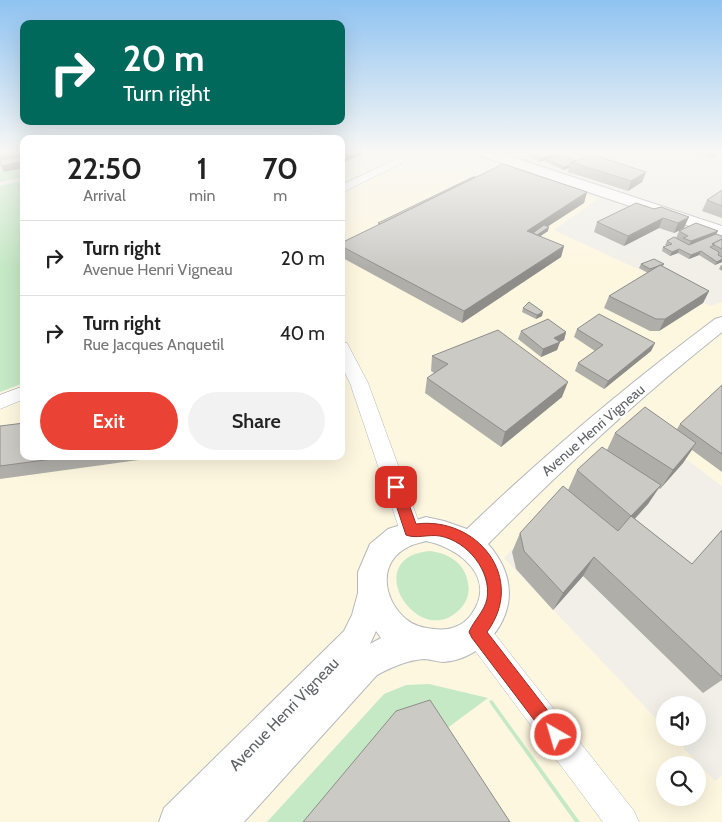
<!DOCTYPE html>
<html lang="en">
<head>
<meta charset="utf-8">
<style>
	:root { --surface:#fff; --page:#f2f2f2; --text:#222; --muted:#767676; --line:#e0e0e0; --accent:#ea4335 }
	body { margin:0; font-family:Cabin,sans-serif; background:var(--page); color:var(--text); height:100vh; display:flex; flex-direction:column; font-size:19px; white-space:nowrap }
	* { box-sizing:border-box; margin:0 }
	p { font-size:16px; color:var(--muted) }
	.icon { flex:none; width:28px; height:28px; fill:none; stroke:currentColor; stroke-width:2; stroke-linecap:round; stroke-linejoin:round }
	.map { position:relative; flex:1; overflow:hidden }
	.panel { position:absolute; left:20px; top:135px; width:325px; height:325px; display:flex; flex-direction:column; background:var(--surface); border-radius:10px; box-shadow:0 5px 20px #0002 }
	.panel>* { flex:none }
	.hud { position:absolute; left:20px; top:20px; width:325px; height:105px; border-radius:10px; box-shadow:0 5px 20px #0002; background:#00695c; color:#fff; overflow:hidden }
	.fabs { position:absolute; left:656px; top:696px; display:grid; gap:10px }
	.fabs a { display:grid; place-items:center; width:50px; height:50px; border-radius:50%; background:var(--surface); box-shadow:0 5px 20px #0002; font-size:25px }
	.pin { position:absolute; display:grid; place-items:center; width:42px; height:42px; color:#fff; margin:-21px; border-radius:10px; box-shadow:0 2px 8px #0006 }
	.me { position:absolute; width:55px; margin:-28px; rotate:322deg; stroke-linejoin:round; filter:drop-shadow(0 0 4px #0008) }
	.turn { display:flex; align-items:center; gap:18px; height:105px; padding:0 20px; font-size:22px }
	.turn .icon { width:65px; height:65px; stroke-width:2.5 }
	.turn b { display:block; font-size:35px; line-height:42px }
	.eta { display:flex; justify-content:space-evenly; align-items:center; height:85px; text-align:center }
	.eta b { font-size:30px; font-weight:600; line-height:35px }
	.action { display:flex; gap:10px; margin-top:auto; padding:10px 20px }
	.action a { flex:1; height:58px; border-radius:30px; background:var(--accent); color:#fff; font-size:20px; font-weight:600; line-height:58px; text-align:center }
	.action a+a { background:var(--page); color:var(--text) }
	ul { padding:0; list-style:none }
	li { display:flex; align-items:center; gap:15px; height:75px; padding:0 20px; border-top:1px solid var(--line) }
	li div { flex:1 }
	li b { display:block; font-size:19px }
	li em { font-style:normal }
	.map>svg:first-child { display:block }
	.commercial { fill:#fef7e0; fill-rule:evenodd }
	.green { fill:#c5e8c5 }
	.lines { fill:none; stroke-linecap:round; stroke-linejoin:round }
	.minor-casing { stroke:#b5b8bc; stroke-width:1 }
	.tertiary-casing { stroke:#b5b8bc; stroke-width:2 }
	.secondary-casing { stroke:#b6babf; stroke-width:2 }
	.minor { fill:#fff; fill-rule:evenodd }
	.tertiary { fill:#fff; fill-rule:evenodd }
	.secondary { fill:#fff; fill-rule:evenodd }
	.wall { fill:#afaea9 }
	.shaded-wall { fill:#8f8d8a }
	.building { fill:#cccac5; stroke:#8f8d8a }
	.route { fill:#ea4335; stroke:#982c22 }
	.labels { text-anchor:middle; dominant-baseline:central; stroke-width:5; stroke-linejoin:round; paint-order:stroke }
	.street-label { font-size:14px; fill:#5f6368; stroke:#fff }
	.near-street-label { font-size:16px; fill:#5f6368; stroke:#fff }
</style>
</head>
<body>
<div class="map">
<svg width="722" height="822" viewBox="0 0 722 822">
	<rect width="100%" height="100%" fill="#f1efe8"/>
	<path class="commercial" d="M341,153H469L599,198L554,230L655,277L710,306L722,302V486L634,420L504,558L665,728V738H674L715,781L722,776V822H0V186L24,181V456H341ZM665,765H698V798H665Z"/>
	<path class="green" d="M0,162L4,172L24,168V177L0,182Z
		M24,180V383L0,392V186Z
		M430,551C448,553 465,563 468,583C470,593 467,602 459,610C418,651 358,557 430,551Z
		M429,684L488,698L446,729L304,822H267L384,694L406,685Z
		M492,700L580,822H575L492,706L489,701Z"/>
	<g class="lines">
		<g class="minor-casing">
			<path id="minor" d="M410,153H423L341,193V185Z
				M341,342L347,343L349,347L368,383L422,531L419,538L411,541L403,538L400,531L350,383L341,365Z
				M24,386V399L0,409V395Z
				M477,619L486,623L634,811L639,822H603L468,641L464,632L468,623Z"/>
		</g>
		<g class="tertiary-casing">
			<path id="tertiary" d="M722,317V332C639,398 562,469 488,544C503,561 512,581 508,604C502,634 475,660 443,662C437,662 431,659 424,659C407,660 392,667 377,675L244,822H159L164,808L344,631L352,615L358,593V572L370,544L388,529L426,517L444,521L467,529C545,454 628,384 715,319ZM426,541C460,548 498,578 471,615C462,627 448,631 434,629C424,628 414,626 406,619C383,600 377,562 408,547C413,544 420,543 426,541ZM376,631L381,638L370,644Z"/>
		</g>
		<g class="secondary-casing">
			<path id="secondary" d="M479,153H500L722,226V237L481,156Z"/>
		</g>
		<use href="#minor" class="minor"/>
		<use href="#tertiary" class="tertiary"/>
		<use href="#secondary" class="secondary"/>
	</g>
	<path class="wall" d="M529,153L560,155L576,161L646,172L642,182L628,191L568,172L569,168L563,170L546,162V160L540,162L528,156Z
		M697,153H720L719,155L711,158Z
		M722,190V218L702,211L707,200Z
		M587,192L584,203L547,227L548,231L540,236L564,246L561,257L462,323L341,257V243L378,225V223Z
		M661,207L684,228L674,233L659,228L624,246L594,232L597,222Z
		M679,231H718L716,234L722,236V262L715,265L699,255L689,259L678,253L670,256L662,251L663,247L667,246L665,245L667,241L676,238Z
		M641,264H664L662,267L709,291L703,303L659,331H650L604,308L609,296L648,273L639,268Z
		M721,265H722V271L719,269Z
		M523,308L542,316L536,319L522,312Z
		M577,329L655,343L651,351L604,389L575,371L578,363L595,351L574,337Z
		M521,331L566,332L564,340L560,342L557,350L541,357L518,339Z
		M432,356L562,397L501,447L425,393L427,378L434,373L431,371Z
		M722,385V472L692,450L683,463L660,489L658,488L648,504L635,519L692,564L722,530V680L703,693L583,576L553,610L516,569L512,552L520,533L568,490L577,470L607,450L615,433L677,429L680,424Z
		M0,426L24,456H168L0,479Z"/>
	<path class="shaded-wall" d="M0,153H24V168L4,172L0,163Z
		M341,153H367L341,163Z
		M558,153H560L559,156L546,159V160L540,162L541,158Z
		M717,153H720L719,155L711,158L712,155Z
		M570,165L569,168L563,170L564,167Z
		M646,172L642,182L628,191L631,181Z
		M587,192L584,203L528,239L527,231Z
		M689,217L684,228L674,233L678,223Z
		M663,218L659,228L624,246L628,236Z
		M549,227L548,231L529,244L530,240Z
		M718,231L714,238L688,249L691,241Z
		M564,246L561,257L462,323L464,311Z
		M679,249L678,253L670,256L672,252Z
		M701,251L699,255L689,259L691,255Z
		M722,259V262L715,265L717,262Z
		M709,291L703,303L659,331L665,319Z
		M543,312L542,316L536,319L537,315Z
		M566,332L564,340L560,342L557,350L541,357L543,349L554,338Z
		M655,343L651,351L604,389L608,381Z
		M568,382L562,397L501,447L505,432Z
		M696,443L683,463L660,489L673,470Z
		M661,485L648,504L619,535L631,516Z
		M594,557L583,576L553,610L563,593Z"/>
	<path class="building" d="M530,153H558L541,158Z
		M707,153H717L712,155Z
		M562,154L576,161L571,162L570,165L564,167L546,159Z
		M594,155L646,172L631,181L571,162Z
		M24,156V161L1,166L0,164V160Z
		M503,164L587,192L527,231L564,246L464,311L341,246V243Z
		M473,177H475L380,224L378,223Z
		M722,190V206L707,200Z
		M636,203L654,209L661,207L689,217L678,223L663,218L628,236L597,222Z
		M696,223L718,231L691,241L683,238L688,236L679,231Z
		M544,225L549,227L537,235L533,233Z
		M716,234L722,236V239L712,244L715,245L710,247L719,252L718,255L722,257V259L717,262L701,251L691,255L679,249L672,252L663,247L672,244L667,241L674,237L689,245Z
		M722,239V249L712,244Z
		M654,259L664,264L650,269L641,264Z
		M660,265L709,291L665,319H656L609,296Z
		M529,302L543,312L537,315L523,308Z
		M599,314L655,343L608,381L578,363L603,345L577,329Z
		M548,319L566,332L554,338L560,342L543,349L521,331Z
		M498,330L568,382L505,432L427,378L448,364L432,356Z
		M722,385V454L680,424Z
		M645,407L696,443L673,470L615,433Z
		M24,423V456H75L0,466V426Z
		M602,447L661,485L631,516L692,564L722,530V677L594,557L563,593L524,551L520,533L563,486L618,531L631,516L577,470Z
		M430,700L510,822H303L396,711Z"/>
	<linearGradient id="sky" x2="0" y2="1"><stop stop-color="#8fc3f1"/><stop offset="0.57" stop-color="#f9f8f5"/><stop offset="1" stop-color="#f9f8f5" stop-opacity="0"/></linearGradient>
	<rect width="722" height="268" fill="url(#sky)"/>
	<path class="route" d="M396,482L401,483L403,487L416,524C477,516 527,578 487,632L562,729L565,735L562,741L556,744L550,741L472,638L469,632C474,620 484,612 487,599C492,571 467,541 440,536C429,534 416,539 406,535L390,487L392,483Z"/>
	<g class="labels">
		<g class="street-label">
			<text transform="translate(593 430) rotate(-41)">Avenue Henri Vigneau</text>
		</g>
		<g class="near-street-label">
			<text transform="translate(284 714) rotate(-46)">Avenue Henri Vigneau</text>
		</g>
	</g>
</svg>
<div class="fabs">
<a><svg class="icon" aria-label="sound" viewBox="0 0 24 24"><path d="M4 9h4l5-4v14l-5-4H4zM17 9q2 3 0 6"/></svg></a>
<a><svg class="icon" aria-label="search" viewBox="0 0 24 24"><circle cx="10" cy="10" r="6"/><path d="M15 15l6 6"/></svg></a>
</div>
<div class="pin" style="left:396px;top:487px;background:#d93025"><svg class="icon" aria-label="arrive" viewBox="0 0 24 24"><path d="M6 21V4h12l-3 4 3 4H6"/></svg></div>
<svg class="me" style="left:556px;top:735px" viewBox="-20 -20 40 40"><circle r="17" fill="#ea4335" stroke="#fff" stroke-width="3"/><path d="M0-11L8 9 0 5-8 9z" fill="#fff"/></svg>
<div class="hud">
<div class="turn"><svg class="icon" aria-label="right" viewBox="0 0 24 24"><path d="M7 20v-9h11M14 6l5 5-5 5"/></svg><div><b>20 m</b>Turn right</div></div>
</div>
<section class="panel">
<div class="eta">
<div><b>22:50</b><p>Arrival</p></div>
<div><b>1</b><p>min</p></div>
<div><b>70</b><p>m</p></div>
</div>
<ul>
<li><svg class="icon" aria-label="right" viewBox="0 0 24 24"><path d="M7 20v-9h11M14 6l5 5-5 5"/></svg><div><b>Turn right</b><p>Avenue Henri Vigneau</p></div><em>20 m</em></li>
<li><svg class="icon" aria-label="right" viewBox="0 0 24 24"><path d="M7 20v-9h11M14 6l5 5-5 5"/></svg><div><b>Turn right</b><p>Rue Jacques Anquetil</p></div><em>40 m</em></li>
</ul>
<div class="action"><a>Exit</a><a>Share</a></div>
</section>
</div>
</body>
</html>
